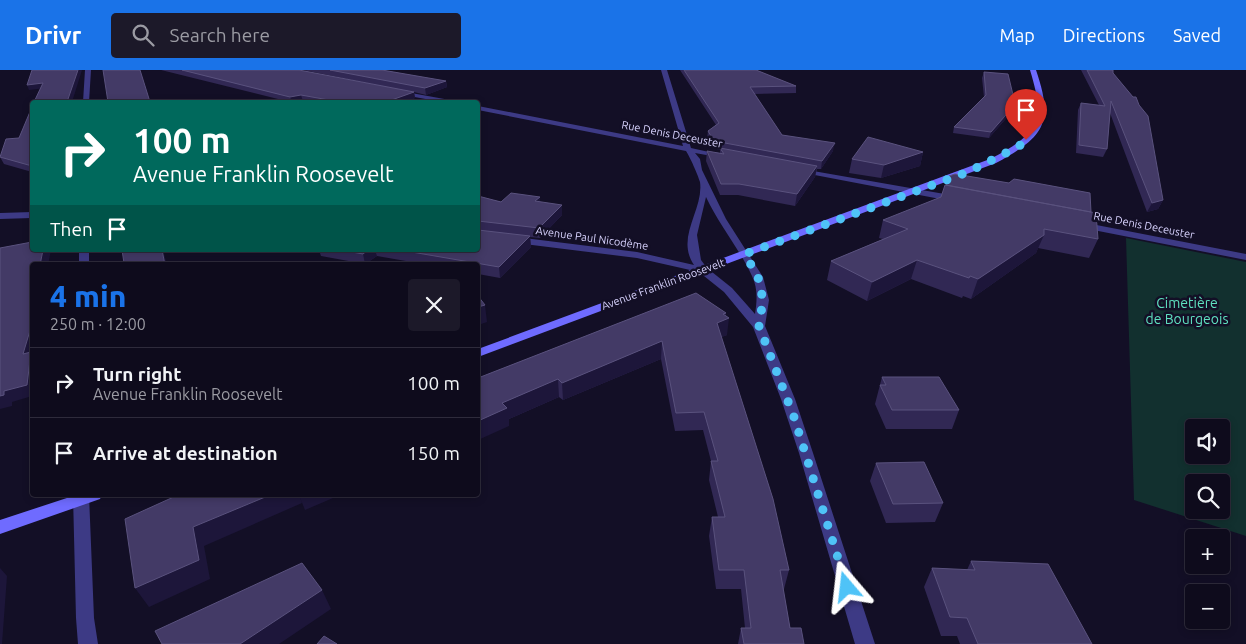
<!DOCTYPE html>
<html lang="en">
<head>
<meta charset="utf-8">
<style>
	:root { --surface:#0e0b1c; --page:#1c1929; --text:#f1f3f6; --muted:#9b9ba3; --line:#2e2b3b; --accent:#1a73e8 }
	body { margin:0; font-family:Ubuntu,sans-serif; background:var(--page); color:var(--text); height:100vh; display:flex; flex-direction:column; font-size:19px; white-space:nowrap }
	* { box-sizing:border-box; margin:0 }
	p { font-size:16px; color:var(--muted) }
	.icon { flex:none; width:28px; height:28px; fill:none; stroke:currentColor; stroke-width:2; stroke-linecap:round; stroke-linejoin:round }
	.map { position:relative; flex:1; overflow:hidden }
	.details { position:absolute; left:30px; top:192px; width:450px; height:235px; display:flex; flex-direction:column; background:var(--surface); border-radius:5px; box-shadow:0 2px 8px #0003,0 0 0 1px var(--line) }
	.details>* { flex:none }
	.top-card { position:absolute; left:30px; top:30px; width:450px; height:152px; border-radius:5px; box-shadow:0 2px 8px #0003,0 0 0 1px var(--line); background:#00695c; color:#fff; overflow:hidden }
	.fabs { position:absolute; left:1185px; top:349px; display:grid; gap:10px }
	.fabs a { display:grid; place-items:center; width:45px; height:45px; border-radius:5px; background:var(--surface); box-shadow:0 2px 8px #0003,0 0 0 1px var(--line); font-size:25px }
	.pin { position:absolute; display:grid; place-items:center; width:42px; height:42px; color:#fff; margin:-51px -21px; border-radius:50% 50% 50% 0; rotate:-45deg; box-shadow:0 0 5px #0007 }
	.pin .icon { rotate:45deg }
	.me { position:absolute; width:55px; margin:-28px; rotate:343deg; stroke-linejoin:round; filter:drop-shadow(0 0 4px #0008) }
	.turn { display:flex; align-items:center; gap:18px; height:105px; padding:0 20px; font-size:22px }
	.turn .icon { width:65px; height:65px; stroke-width:2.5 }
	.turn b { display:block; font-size:35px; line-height:42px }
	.then { display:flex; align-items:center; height:48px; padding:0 20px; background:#0003; gap:10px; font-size:19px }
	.round { display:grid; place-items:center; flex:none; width:52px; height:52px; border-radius:5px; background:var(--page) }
	.overview { display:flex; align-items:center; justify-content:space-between; height:85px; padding:0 20px }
	h1 { font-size:30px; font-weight:800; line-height:38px; color:var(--accent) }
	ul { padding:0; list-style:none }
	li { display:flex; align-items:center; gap:15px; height:70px; padding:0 20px; border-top:1px solid var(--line) }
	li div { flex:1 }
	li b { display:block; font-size:19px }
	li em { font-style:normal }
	header { display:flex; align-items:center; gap:30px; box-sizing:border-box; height:70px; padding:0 25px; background:var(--accent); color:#fff }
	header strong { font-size:24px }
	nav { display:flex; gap:28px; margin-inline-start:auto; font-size:18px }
	.search { width:350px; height:45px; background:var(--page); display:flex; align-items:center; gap:12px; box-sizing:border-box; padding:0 18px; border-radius:5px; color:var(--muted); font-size:19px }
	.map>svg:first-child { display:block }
	.green { fill:#12302f; fill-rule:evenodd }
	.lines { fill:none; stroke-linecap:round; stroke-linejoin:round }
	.street { fill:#3d3a85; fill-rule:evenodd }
	.secondary { fill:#6f6bff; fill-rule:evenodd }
	.wall { fill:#312854 }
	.shaded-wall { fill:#1d163a }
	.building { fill:#433a66; stroke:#5a527e }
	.route { stroke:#4fc3f7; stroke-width:9; stroke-dasharray:0 16.2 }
	.labels { text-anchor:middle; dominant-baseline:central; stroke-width:5; stroke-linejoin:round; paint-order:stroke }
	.far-street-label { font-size:11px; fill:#d9d4ff; stroke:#130f26 }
	.park-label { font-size:14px; fill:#5fe0c0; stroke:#130f26 }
</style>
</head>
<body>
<header>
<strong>Drivr</strong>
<div class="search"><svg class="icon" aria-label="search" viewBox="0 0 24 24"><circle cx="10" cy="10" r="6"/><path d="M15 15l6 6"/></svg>Search here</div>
<nav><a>Map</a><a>Directions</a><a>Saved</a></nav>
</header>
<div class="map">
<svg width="1246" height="574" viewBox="0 0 1246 574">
	<rect width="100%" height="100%" fill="#130f26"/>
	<path class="green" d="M1126,168L1246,192V466L1134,430ZM1194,358H1221V385H1194ZM1194,412H1221V440H1194Z"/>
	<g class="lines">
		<path class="street" d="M85,0H91L89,32H83Z
			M661,0H667L691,78L727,86L723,88L695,83L700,89L702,100L726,149L763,207L769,230L765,256L795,329L813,383L875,574H855L799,383L781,329L753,257L724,222L699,202L637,188L516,173L511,170L516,167L637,182L694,195C675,167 704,140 700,112C698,105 690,87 686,81L478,40V36L683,76ZM706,127C719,155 739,178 752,206C758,218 757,232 755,244L732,218L707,198L701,190L697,165Z
			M400,21L450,30L453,32H442L398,24Z
			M796,98L956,126L960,129L956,132L799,102L795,100Z
			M32,142V148L0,149V143Z
			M1081,152L1246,184V190L1078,157V153Z
			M79,180H89V195H79Z
			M73,425H89L94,548L98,574H78L76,548Z"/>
		<path class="secondary" d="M1030,0H1036C1054,53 1045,66 996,93L478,287V279L990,89C1038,64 1046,52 1030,0Z
			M76,425H102L100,429L0,464V450Z"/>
	</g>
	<path class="wall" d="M161,0H299L392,18L303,0H382L446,11L447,17L426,25L414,22L415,28L405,32H309L303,31L290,32Z
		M680,0H756L796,16V23L754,24L782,65L833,81L821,99H817L815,107L795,136L738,125H720L706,91L707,81L720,83V80L713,78L707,69L708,61L716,55Z
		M1081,0H1113V3L1163,130L1158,139L1147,142L1110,43L1107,79L1103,87L1076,83L1078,40L1081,33L1099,35Z
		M984,2L1012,35L1010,38V44L989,68L953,63L954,57L984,27L982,8Z
		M32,37V102L4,94L0,87L19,68Z
		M923,82L920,96L881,108L849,103L852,89Z
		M478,126L501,132L540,127V132L562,145L540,168L530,167L531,177L500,208L478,204V195H429L377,186L365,194L321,186L320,183L300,180H478Z
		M1091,142L1098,169L1089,188L1038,178L1036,183L971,229L963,226L962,228L911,209L867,231L827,210L831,191L883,169L879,168L883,150Z
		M726,243L727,265L721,267L789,500L784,519H783L790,558L804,574H738L741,558H745L741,519H716L709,466L712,447H718L709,410L711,391L703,360L675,361L661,289L563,330L559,327L509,349V356L478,308Z
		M882,307L959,340L952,359H886L875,334Z
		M876,393L943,433L935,452L886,453L870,411Z
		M971,491L1092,574H960L957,566H941L924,517L932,498L967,500Z"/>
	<path class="shaded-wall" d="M78,0H82L72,32H67Z
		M446,11L447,17L426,25L425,18Z
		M43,13L46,18L29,20L27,15Z
		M414,22L415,28L405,32H386Z
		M301,25L303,31L292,32L290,27Z
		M1014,29L1012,35L1006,44L1008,37Z
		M1012,38L1010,44L989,68L991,62Z
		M835,73L833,81L821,99L822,91Z
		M923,82L920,96L881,108L884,95Z
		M817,96L815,107L795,136L797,124Z
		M540,127V136L535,131Z
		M1163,130L1158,139L1147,142L1152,133Z
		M562,135V145L540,168L539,158Z
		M1044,165L1036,183L971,229L978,209Z
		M530,166L531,177L500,208L499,197Z
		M43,180H51L48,195H40Z
		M162,180H163L167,195H165Z
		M368,180H375L377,186L365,194L363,184Z
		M917,190L911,209L867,231L872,212Z
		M485,235L487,252L478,255V237Z
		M726,243L725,249L729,248L727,265L715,270L717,253L723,244Z
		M32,254V326L12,332V336L0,339V326L4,321L23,284Z
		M662,271L661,289L563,330L562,313Z
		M558,309L559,327L509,349V356L478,370V351L502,333Z
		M270,425H299L302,433L204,476L210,509L149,537L135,518L193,457Z
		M299,425H340L305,440Z
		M0,498L7,506L2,574H0Z
		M322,520L331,539L279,574H240Z"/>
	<path class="building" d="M32,0H78L67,32H34L43,13L27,15Z
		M103,0H140L150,32H108Z
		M182,0H299L414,22L386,32H340L301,25L290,27Z
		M330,0H382L446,11L425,18Z
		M684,0H756L796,16L750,17L782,65L835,73L822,91L714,71L708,61L719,53Z
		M1087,0H1113V3L1133,27H1136L1139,35L1148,46L1163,130L1152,133L1111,31L1107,79L1079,75L1081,33L1105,36Z
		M984,2L1008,4L1014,29L1008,37L1012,38L991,62L954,57L986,25Z
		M32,37V96L0,87L6,69L19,68Z
		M868,67L923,82L884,95L852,89Z
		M720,78L817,96L797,124L739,114H721L707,81L724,84Z
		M955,104L1009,113L1014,109L1090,123L1091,142L946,115L949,106Z
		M945,115L1096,143L1098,169L1044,159V165L978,209L970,206L969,208L917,190L872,212L831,191L908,159L883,150L941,127Z
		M511,123L540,127L535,131L562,135L539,158L478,151V126L501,132Z
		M478,160L530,166L499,197L400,180H478Z
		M32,172V180H43L40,195H32V232L31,240H32V254L23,284L31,282L27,315L4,321V325L0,326V178Z
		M122,180H162L165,195H122V193H124Z
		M341,180H368L363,184Z
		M696,223L726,243L723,244L729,248L717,253L773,429L789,500H780L790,558H801L804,574H744L741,558H751L744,500H719L712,447H725L711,391H718L704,342L676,343L662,271L562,313L558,309L502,333L507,338L478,351V308Z
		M478,226L485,235L478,237Z
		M882,307H939L959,340H892L880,315H886Z
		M924,392L943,433L893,434L876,393Z
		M178,425H270L193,457L199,490L135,518L125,449Z
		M971,491L1048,494L1092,574H978L967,548L950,547L932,498L975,500Z
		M302,493L322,520L240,574H162L155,561Z
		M324,566L337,574H317Z"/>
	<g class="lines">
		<path class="route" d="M847,517L794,347L759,256L763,230L758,207L745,184L968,102L1018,77L1026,70"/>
	</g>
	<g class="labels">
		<g class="far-street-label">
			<text transform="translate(672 64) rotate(11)">Rue Denis Deceuster</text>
			<text transform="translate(1144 155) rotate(11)">Rue Denis Deceuster</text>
			<text transform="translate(592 168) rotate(8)">Avenue Paul Nicodème</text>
			<text transform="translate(663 214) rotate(-20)">Avenue Franklin Roosevelt</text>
		</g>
		<g class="park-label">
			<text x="1187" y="233">Cimetière<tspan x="1187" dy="16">de Bourgeois</tspan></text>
		</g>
	</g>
</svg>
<div class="fabs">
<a><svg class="icon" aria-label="sound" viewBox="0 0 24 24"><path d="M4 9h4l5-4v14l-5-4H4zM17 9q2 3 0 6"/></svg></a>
<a><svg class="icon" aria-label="search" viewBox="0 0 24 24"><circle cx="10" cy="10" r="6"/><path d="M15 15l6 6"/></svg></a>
<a>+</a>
<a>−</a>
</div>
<div class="pin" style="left:1026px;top:70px;background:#d93025"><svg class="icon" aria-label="arrive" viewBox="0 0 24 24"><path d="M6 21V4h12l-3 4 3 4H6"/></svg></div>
<svg class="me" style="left:847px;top:517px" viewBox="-20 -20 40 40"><path d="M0-17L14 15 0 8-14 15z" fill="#4fc3f7" stroke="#fff" stroke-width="4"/></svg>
<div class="top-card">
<div class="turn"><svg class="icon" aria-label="right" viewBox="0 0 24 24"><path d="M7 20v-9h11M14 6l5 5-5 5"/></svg><div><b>100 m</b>Avenue Franklin Roosevelt</div></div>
<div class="then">Then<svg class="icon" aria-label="arrive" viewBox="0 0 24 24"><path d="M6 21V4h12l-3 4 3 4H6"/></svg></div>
</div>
<section class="details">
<div class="overview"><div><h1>4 min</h1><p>250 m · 12:00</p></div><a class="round"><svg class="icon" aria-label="close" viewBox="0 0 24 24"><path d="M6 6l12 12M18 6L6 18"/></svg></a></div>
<ul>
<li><svg class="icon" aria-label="right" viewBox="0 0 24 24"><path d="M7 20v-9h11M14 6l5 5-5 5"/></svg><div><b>Turn right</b><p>Avenue Franklin Roosevelt</p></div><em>100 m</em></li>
<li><svg class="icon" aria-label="arrive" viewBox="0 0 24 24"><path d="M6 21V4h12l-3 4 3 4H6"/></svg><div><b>Arrive at destination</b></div><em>150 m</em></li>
</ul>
</section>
</div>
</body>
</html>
